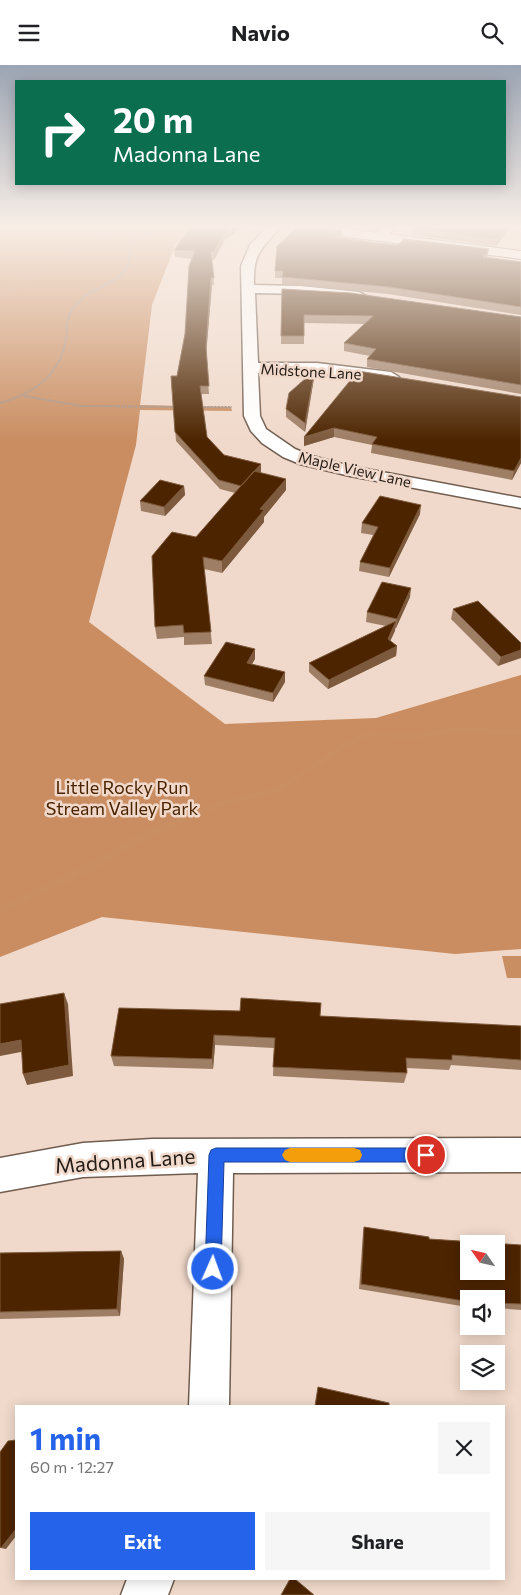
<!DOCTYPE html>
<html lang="en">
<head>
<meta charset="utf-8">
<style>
	:root { --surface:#fff; --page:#f6f6f6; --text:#202124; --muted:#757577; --accent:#2563eb }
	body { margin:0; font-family:Commissioner,sans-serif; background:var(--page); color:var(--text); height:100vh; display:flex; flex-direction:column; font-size:19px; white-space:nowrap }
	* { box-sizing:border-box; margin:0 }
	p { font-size:16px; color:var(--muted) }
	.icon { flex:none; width:28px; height:28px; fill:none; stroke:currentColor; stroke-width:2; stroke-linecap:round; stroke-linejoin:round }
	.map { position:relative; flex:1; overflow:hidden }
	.panel { position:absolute; left:15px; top:1340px; width:490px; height:175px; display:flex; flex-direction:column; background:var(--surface); border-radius:0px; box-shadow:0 2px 12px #0003 }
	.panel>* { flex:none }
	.guide { position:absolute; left:15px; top:15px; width:491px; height:105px; border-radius:0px; box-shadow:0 2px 12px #0003; background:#0b6e4f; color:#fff; overflow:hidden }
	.needle { width:32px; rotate:304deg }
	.buttons { position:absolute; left:460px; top:1170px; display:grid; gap:10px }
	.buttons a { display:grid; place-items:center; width:45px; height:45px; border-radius:0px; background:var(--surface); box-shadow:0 2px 12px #0003; font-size:25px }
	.pin { position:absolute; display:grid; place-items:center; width:42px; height:42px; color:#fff; margin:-21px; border:2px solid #fff; border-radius:50%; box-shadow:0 1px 5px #0007 }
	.me { position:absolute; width:55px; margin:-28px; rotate:2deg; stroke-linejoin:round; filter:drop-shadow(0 0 4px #0008) }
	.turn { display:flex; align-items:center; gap:18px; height:105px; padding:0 15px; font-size:22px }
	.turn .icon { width:65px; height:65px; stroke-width:2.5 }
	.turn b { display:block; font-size:35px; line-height:42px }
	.round { display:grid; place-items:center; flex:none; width:52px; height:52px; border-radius:0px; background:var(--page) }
	.summary { display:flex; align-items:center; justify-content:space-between; height:85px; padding:0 15px }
	h1 { font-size:30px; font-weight:700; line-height:38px; color:var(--accent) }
	.action { display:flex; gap:10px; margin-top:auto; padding:10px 15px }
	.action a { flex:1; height:58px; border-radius:0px; background:var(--accent); color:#fff; font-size:20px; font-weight:700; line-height:58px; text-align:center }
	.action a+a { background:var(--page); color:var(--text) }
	header { display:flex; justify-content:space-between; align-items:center; height:65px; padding:0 15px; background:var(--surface); font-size:22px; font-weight:700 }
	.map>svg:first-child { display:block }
	.forest { fill:#c98d61 }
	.water { fill:#ca8e63 }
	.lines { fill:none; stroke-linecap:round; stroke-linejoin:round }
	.stream-far1 { stroke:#ca8e63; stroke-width:6 }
	.stream { stroke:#ca8e63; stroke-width:9 }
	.minor-casing { stroke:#705d4f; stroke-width:3 }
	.tertiary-casing { stroke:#705d4f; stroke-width:2 }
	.path { stroke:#a39186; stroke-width:2; stroke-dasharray:2.5 1; stroke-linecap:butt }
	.minor { fill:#fff; fill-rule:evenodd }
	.tertiary { fill:#fff; fill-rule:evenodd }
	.wall { fill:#9e7e65 }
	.shaded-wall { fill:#7d5a3d }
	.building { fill:#4c2400; stroke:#7d5a3d; fill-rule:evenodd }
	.route { fill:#2563eb; stroke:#184099 }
	.slow { fill:#f59e0b }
	.labels { text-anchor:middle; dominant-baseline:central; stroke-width:5; stroke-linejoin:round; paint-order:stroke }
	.far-street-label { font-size:15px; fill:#241c16; stroke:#f0d9ca }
	.park-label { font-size:18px; fill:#4a2300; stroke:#f0d9ca }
	.near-street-label { font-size:21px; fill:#241c16; stroke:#f0d9ca }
</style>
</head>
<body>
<header><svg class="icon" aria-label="menu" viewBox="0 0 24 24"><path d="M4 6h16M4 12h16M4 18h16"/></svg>Navio<svg class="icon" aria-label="search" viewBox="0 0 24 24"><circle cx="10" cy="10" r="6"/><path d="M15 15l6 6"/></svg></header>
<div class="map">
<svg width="521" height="1530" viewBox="0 0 521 1530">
	<rect width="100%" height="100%" fill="#f0d9ca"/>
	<path class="forest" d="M0,162H192L176,178L152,240L140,340L231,342L232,346L140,345L136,380L89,557L225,659L376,653L521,610V884L455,889L102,852L0,892Z"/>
	<path class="water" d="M114,162H124L78,191L46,206L29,219L0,234V226L88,175Z
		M502,891H521V913H507Z"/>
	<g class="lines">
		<path class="stream-far1" d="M170,760L220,739L277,725L344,681L371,669L414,671L455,665L521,667"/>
		<path class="stream" d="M0,845L92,801L148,769L173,759"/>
		<g class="minor-casing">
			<path id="minor" d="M267,162H280C261,186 253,187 254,220L301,221L359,227L366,231L359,235L301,229L255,228L258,298H317L391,307L399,312L391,317L317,308H258L260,351L266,364L295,384L312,391L350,401L521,433V443L350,411L300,399L283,392L262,378L251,366L244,351L241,201L250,180Z
				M382,162H395L384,175H376L374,172Z
				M521,1073V1107L233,1108L229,1341H189L198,1108L83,1112L0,1127V1093L83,1078L152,1074Z
				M127,1514H174L168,1530H121Z"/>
		</g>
		<g class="tertiary-casing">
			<path id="tertiary" d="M296,162H332L521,186V194L302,166Z"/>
		</g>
		<path class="path" d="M24,331L81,341L177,342
			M0,338C33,329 61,310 66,273C67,260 67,248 77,238C90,223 115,220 127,203C130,199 129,193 130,188C131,172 149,166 163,162
			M200,342H232"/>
		<use href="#minor" class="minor"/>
		<use href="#tertiary" class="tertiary"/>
	</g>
	<path class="wall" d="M414,162H511L496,181L412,170Z
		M342,166L341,173L377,178L487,192L521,197V250L388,229L282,219V213H275V206Z
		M224,176L214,195H212L214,220H212L206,289L209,329H201L207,372L224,390L261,408L286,425L264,452V457L222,508L204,504L212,579L184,580V572L157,574L155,562L196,472L235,428L220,424L176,376L171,311H177L185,269L192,194L175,192L174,185Z
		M282,224L521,252V329L367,302V294L370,291L344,286V278L365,259L304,258V279H281Z
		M315,305L314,313L305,367L286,352V344Z
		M358,306L521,398L512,415L371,388L372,380L334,372L304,381Z
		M184,421L185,430L165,451L141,446L140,436Z
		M420,449L389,512L359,506L360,497L373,470L361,468L362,458Z
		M410,532L396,563H395L390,576L397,581L396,591L328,624L309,607V598L386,561L366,557L367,547Z
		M453,544L521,578L498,601L451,554Z
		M255,594L252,599L285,617L273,637L205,620L204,611Z
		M119,943L320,951L521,961V1005L451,1000L449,1005L407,1003V1008L404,1018L273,1011L274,983L215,980L213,1004L114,1001L111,991Z
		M364,1162L429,1174L521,1180V1245L496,1243V1234H469V1241H461L359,1224L363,1168Z
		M121,1186L124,1194L120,1251L0,1254V1188Z"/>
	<path class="shaded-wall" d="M233,162H243L224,176L214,195V187L224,169Z
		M507,162H511L496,181L497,174Z
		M342,166L341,173L335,172Z
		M489,184L487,192L482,199L483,192Z
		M211,213L212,220L206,290V282Z
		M315,305L314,313L305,367V358Z
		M334,363V372L304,381V372Z
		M521,393V398L512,415L514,406Z
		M261,399V408L241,421Z
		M286,414V425L264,452V457L222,508V496L260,444Z
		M184,421L185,430L165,451L164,442Z
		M421,440L420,449L389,512L390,503Z
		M411,523L410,532L396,563L397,554Z
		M396,556L395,566L387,583L388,574Z
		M397,581L396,591L328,624L329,615Z
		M255,584V594L247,607V598Z
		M521,585V593L498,601L501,592Z
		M285,607V617L273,637V628Z
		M64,928L68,939L73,1011L27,1020L23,1009Z
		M214,970L215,980L213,1004L212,994Z
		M21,975L26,986L0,991V979Z
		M121,1186L124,1194L120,1251L117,1244Z
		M16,1464V1471L6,1484L1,1483Z"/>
	<path class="building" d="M190,162H233L224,169L214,187H211L214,213H211L206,282L209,321H200L207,372L224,390L261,399L241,421L219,415L175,367L171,311H177L185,269L189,201L195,186L174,185Z
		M298,162H317L342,166L335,172L377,178L398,180L404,174L489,184L483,192L521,197V242L389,222L282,212L283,206H275L277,181Z
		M414,162H507L497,174L413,163Z
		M282,224L351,228L521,252V320L367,294L376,284L344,278L373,251L304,250V271H281Z
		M315,305L305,358L286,344L289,328Z
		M358,306L521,332V393L514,406L372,379L377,372L334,363L304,372Z
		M254,406L286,414L260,444L264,445L222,496L203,492L211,567L184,568L183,560L155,562L152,491L172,467L196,472Z
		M160,415L184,421L164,442L140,436Z
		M380,431L421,440L390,503L360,497L378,462L362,458Z
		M382,517L411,523L397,554L367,547Z
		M478,536L521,578V585L501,592L453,544Z
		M396,556L388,574L397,581L329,615L309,598Z
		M226,577L255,584L247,598L285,607L273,628L204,611Z
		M64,928L69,1000L23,1009L21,975L0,979V939Z
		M241,933L321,938L320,951L521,961V995L452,990V995L406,993L407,1008L273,1002L275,973L214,970L212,994L111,991L119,943L240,946Z
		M364,1162L429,1172V1174L521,1180V1239L496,1238V1234H469V1236H464L361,1219ZM469,1179H496V1206H469Z
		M121,1186L117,1244L0,1247V1188Z
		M318,1322L389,1338V1341H315Z
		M16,1375V1464L1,1483L0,1482V1387L8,1376Z
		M290,1514H295L314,1530H281Z"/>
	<linearGradient id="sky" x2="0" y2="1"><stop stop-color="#9ca5b3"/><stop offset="0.43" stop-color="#f8eee7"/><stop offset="1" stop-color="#f8eee7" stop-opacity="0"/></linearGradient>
	<rect width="521" height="376" fill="url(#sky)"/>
	<path class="route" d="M216,1083H426L431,1085L433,1090L431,1095L426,1097H224L221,1204L219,1209L213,1211L207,1209L205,1204L209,1090L211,1085Z"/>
	<path class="slow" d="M290,1083H354L360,1085L362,1090L360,1095L354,1097H290L285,1095L282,1090L285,1085Z"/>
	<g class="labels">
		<g class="far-street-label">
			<text transform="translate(311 306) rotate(3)">Midstone Lane</text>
			<text transform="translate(355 404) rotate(13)">Maple View Lane</text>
		</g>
		<g class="park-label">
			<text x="122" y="722">Little Rocky Run<tspan x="122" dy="21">Stream Valley Park</tspan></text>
		</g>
		<g class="near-street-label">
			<text transform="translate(125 1095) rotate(-4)">Madonna Lane</text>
		</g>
	</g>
</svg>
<div class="buttons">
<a><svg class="needle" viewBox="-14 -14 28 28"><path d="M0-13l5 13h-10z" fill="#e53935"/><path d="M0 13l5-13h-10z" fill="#757577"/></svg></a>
<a><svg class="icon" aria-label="sound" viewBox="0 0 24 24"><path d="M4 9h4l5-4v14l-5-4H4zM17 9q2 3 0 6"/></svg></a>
<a><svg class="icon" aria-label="layers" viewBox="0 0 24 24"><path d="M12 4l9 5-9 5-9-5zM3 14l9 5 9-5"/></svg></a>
</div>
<div class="pin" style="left:426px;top:1090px;background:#d93025"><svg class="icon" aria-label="arrive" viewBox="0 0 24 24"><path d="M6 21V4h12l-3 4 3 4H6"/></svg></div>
<svg class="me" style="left:213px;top:1204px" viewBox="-20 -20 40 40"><circle r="17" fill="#2563eb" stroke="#fff" stroke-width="3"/><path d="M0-11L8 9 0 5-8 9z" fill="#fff"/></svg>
<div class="guide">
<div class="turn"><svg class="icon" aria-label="right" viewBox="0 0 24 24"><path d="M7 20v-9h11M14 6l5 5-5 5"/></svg><div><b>20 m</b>Madonna Lane</div></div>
</div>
<section class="panel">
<div class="summary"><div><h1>1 min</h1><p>60 m · 12:27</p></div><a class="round"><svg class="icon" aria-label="close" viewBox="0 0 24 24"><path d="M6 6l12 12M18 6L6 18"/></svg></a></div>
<div class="action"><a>Exit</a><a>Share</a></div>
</section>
</div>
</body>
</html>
